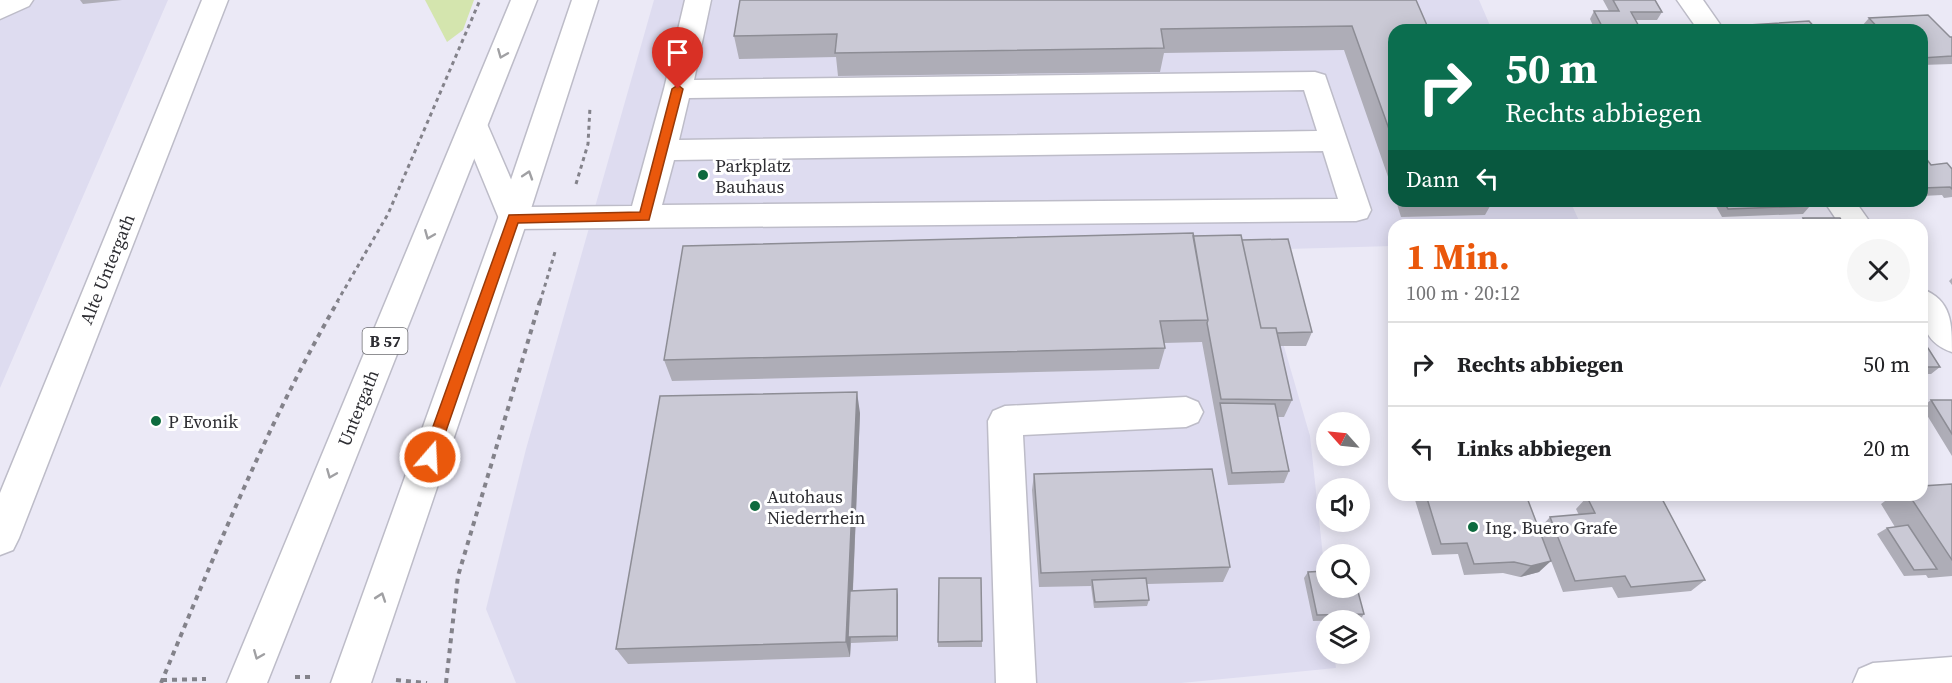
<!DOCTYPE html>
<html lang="de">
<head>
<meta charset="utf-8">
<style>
	:root { --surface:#fff; --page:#f6f6f6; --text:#202124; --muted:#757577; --line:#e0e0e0; --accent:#ea580c }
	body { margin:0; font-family:"Source Serif 4",serif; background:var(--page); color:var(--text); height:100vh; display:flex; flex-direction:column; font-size:22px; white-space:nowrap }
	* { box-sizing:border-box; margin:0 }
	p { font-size:20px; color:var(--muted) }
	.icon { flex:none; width:33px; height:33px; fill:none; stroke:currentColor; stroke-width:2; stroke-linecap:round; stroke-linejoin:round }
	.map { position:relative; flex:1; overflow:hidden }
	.drawer { position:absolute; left:1388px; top:219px; width:540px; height:282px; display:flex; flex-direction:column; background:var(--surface); border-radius:18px; box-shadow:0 3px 15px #0003 }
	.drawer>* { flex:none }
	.guide { position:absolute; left:1388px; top:24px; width:540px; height:183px; border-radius:18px; box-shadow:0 3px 15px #0003; background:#0b6e4f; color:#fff; overflow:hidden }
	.needle { width:39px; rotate:297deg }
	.tools { position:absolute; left:1316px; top:412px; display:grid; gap:12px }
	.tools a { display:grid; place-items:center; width:54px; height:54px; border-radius:50%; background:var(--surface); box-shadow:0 3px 15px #0003; font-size:30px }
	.pin { position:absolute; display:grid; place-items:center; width:51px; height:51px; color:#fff; margin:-62px -26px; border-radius:50% 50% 50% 0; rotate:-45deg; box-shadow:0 0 6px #0007 }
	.pin .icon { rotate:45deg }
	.me { position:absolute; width:66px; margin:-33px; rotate:19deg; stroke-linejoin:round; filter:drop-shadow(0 0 4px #0008) }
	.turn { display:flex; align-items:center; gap:21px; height:126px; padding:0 18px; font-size:27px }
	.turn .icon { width:78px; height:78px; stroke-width:2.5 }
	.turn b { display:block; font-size:42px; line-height:51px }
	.then { display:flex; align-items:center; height:57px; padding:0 18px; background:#0003; gap:12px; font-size:22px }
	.round { display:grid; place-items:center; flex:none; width:63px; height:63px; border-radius:32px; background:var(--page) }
	.head { display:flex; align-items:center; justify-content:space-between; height:102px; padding:0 18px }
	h1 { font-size:36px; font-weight:700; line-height:45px; color:var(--accent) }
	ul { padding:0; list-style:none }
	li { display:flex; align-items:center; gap:18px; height:84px; padding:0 18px; border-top:2px solid var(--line) }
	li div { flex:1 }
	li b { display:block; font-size:22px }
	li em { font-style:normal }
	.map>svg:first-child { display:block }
	.built { fill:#dedcf0 }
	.green { fill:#d4e5ae }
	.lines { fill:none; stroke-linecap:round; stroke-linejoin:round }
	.minor-casing { stroke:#bdbcc8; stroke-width:3 }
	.major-casing { stroke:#bdbcc8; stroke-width:3 }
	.path-far1 { stroke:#83828a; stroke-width:3; stroke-dasharray:4 4; stroke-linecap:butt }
	.path { stroke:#83828a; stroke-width:4; stroke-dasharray:5 5; stroke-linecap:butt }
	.minor { fill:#fff; fill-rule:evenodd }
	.major { fill:#fff; fill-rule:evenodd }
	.wall { fill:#aeadb7 }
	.shaded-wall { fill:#8d8d95 }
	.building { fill:#cac9d5; stroke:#8d8d95; stroke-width:1.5 }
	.oneway { stroke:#a0a0a3 }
	.route { fill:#ea580c; stroke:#983908; stroke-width:1.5 }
	.poi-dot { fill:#0d6a3e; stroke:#fff; stroke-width:2 }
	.labels { text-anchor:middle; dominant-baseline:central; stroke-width:6; stroke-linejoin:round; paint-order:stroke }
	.shield { fill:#fff; stroke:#6c6c70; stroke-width:1.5 }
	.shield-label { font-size:16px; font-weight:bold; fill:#2d2d32 }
	.poi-label { font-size:18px; fill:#2d2d32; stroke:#fff; text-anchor:start }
	.street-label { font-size:18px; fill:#2d2d32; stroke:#fff }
</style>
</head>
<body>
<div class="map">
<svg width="1952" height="683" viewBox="0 0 1952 683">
	<rect width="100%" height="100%" fill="#ebe9f6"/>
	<path class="built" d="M0,0H168L0,388Z
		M654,0H1479L1492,30H1394V201H1570L1581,225H1394L1393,246L1256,250L1310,436L1330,621H1326V654H1334L1336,668L1181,683H516L486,609L526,449Z"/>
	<path class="green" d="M425,0H474L463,30L447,42Z"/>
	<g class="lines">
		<g class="minor-casing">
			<path id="minor" d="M0,0H33L29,6L0,19Z
				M202,0H228L19,538L13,550L0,555V493Z
				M685,0H711L694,80L1315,72L1325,75L1371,210L1367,218L1356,221L513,229L502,226L460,124L464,117L474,114L484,117L523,207L632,206L664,89ZM1304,90L1317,131L679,140L689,98ZM1323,151L1338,199L662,205L674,160Z
				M1677,0H1703L1724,30H1698Z
				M1824,201H1855L1872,225H1840Z
				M1922,289C1952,300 1952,324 1952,352C1922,342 1919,317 1922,289Z
				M1186,397L1198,402L1203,412L1198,422L1186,427L1023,435L1036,683H996L988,421L993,411L1005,406Z
				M1952,657V683H1853L1859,669L1873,663Z"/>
		</g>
		<g class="major-casing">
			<path id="major" d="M511,0H537L267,683H227Z
				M572,0H598L528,218L371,683H331L498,218Z"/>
		</g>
		<path class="path-far1" d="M576,184L588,144L590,107
			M337,302L388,214L480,0
			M540,302L555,252"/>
		<path class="path" d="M295,677H311
			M162,680L206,679
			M396,680L427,683
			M161,683C215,554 268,422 338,301
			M446,683L458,576L540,301"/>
		<use href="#minor" class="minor"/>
		<use href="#major" class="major"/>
	</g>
	<path class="wall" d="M80,0H122L83,4Z
		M1416,0L1394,30V194L1344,50L1164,53L1160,72L838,76L836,57L739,59L734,36Z
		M1603,0H1655L1662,12L1657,20H1635L1641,30H1595L1590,19L1594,11H1609Z
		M1928,15L1950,37H1952V64L1922,65V30H1866L1862,26L1869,18Z
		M1750,25L1817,30H1746Z
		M1922,153L1931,165L1952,169V197L1944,198L1942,195L1922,196Z
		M1396,201H1493L1485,215L1401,217Z
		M1713,201H1807L1810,206L1803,214L1722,217Z
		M1858,201H1879L1877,202L1860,203Z
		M1803,218L1844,225H1796Z
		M1193,236L1242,240L1312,332L1306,346H1280L1292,400L1284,417H1278L1289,471L1284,483L1228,485L1202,342L1164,343L1165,348L1159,369L672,381L664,360Z
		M1952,278V285L1949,281Z
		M1922,345L1940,367L1931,374H1922Z
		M1931,400H1952V456L1922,407Z
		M860,413L853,590L898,595V641L851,643L850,657L628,664L616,649Z
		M1034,474L1230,567L1223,582L1147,584L1149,600L1147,606L1094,608L1091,586L1039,587L1032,490Z
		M1952,484V576L1928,578L1926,575L1904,576L1877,534L1887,528L1895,527L1881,504L1893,495H1922Z
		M1419,495H1426L1539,529L1550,517L1579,515L1576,509L1587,497L1705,580L1691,591L1618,598L1612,587L1563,592L1548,553L1539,572L1520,577L1503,573L1464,575L1458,554L1432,555L1415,500Z
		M1707,495H1769L1709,500Z
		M1308,572L1364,614L1360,620L1313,621L1304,578Z
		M981,578L982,647H938V642Z"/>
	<path class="shaded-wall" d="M857,392L860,413L850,657L846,642Z
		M1551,561L1539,572L1520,577L1531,566Z
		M897,589L898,595V641L897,636Z"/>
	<path class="building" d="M740,0H1416L1429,30H1394V143L1352,26L1161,29L1164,48L835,53L837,34L734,36Z
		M1613,0H1655L1662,12H1631L1641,30H1604L1594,11H1619Z
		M1928,15L1950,37H1952V56L1922,58V30H1880L1869,18Z
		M1809,21L1817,30H1754L1750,25Z
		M1922,153L1931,165L1947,163L1952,169V189L1950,187L1922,188Z
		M1723,201H1807L1810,206L1728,209Z
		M1803,218H1840L1844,225H1807Z
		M1193,233L1208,320L1160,321L1165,348L664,360L683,246Z
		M1241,235L1261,328H1276L1292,400L1221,399L1207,323L1208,320L1193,236Z
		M1288,239L1312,332L1277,333L1276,328H1261L1242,240Z
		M1922,345L1928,348L1940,367H1922Z
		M857,392L846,642L616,649L660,396Z
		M1931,400H1952V434Z
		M1220,403L1275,404L1289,471L1232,473Z
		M1212,469L1230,567L1041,573L1034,474Z
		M1952,484V560L1909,495H1922V486Z
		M1426,495H1526L1551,561L1531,566L1514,562L1474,564L1467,543L1441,544Z
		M1609,495H1660L1705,580L1631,587L1625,576L1575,581L1550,517L1595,513L1587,497Z
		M1908,525L1937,569L1914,570L1887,528Z
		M1326,571V588H1357L1364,614L1317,615L1308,572Z
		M939,578H981L982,641L938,642Z
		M1146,578L1149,600L1095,602L1092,580Z
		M897,589V636L848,637L850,591Z"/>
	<defs><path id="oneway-chevron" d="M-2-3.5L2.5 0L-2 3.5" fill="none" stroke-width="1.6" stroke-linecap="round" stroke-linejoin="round" transform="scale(1.5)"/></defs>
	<g class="oneway">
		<use href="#oneway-chevron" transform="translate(502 54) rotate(112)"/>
		<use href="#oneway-chevron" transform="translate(528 175) rotate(-72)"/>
		<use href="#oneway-chevron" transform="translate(429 235) rotate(112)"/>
		<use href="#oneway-chevron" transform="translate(331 474) rotate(112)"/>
		<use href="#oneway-chevron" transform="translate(381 597) rotate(-71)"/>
		<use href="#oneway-chevron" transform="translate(258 655) rotate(112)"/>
	</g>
	<path class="route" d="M678,85L683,89L649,220L518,223L437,457L435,461L430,463L425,461L422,457L509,215L640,212L672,89Z"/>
	<g class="poi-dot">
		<circle cx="703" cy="175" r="6"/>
		<circle cx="156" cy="421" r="6"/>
		<circle cx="755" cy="506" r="6"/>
		<circle cx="1473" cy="527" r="6"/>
	</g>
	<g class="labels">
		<rect class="shield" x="362.5" y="328" width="45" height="26" rx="4.5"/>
		<g class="shield-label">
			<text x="385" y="341">B 57</text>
		</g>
		<g class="poi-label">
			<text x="715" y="165">Parkplatz<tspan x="715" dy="21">Bauhaus</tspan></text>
			<text x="168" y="421">P Evonik</text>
			<text x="767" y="496">Autohaus<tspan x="767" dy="21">Niederrhein</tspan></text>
			<text x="1485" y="527">Ing. Buero Grafe</text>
		</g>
		<g class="street-label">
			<text transform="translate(107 269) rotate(-68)">Alte Untergath</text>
			<text transform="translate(358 408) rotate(-68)">Untergath</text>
		</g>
	</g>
</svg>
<div class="tools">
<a><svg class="needle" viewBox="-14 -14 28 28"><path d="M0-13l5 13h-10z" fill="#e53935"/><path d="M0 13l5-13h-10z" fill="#757577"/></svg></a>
<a><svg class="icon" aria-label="sound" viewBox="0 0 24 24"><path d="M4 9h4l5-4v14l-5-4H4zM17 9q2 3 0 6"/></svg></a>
<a><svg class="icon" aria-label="search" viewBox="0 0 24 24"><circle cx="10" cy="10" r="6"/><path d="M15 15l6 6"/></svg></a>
<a><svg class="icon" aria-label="layers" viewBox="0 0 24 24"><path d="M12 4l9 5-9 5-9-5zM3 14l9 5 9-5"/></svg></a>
</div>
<div class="pin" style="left:678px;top:89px;background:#d93025"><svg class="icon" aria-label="arrive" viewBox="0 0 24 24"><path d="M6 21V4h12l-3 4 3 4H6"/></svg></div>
<svg class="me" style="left:430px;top:457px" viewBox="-20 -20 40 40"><circle r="17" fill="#ea580c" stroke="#fff" stroke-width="3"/><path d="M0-11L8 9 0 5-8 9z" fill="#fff"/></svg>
<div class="guide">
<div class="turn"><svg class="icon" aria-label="right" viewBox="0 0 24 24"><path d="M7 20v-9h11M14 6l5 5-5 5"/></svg><div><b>50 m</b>Rechts abbiegen</div></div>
<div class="then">Dann<svg class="icon" aria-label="left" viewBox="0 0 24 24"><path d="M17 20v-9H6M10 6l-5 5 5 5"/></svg></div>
</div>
<section class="drawer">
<div class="head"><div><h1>1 Min.</h1><p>100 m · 20:12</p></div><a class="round"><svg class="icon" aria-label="close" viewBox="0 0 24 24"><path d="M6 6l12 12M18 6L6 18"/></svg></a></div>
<ul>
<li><svg class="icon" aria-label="right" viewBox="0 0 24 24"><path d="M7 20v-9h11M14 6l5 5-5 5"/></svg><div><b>Rechts abbiegen</b></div><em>50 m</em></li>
<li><svg class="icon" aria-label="left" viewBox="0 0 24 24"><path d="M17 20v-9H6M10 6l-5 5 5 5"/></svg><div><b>Links abbiegen</b></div><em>20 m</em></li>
</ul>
</section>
</div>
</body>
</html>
